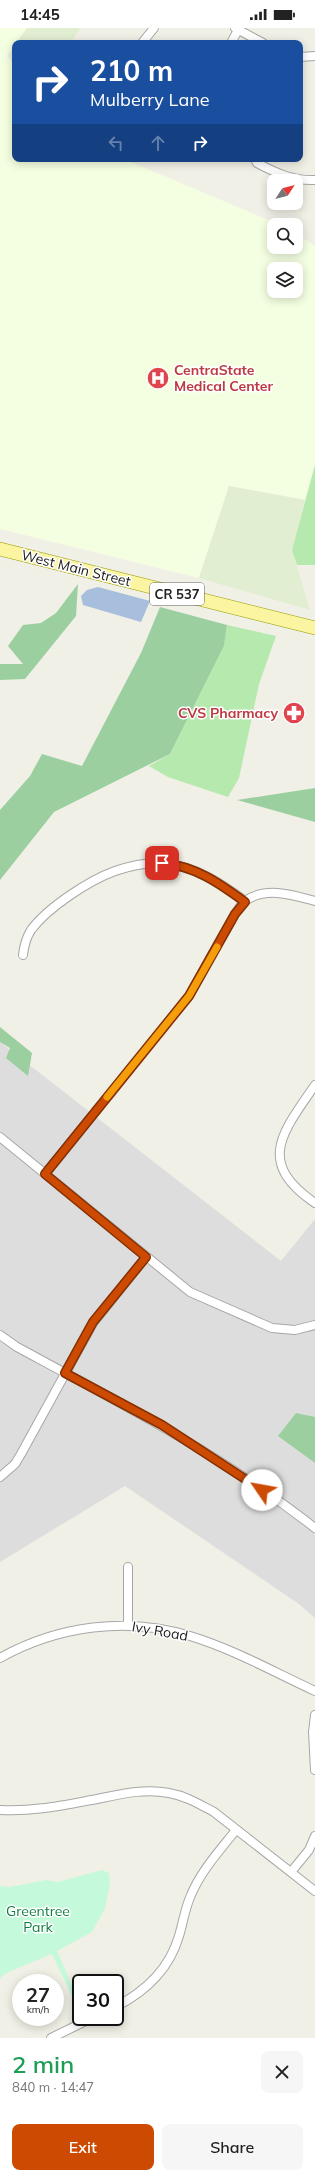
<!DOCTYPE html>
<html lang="en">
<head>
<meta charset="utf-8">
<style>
	:root { --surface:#fff; --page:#f6f6f6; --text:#222; --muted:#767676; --accent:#cd4a03 }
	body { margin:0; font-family:Mulish,sans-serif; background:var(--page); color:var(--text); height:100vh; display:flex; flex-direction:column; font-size:15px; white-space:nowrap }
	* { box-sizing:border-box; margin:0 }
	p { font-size:13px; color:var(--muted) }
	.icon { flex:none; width:22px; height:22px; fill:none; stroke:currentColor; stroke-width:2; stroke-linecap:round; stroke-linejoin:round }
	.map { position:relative; height:2010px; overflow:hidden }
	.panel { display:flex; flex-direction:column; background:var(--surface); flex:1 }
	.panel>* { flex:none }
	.hud { position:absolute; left:12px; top:12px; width:291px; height:122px; border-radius:8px; box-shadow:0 2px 10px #0003; background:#1a4fa0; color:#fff; overflow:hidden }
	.needle { width:26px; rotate:54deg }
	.controls { position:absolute; left:267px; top:146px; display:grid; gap:8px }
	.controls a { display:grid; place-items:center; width:36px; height:36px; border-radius:8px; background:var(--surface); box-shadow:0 2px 10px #0003; font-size:20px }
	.speed { position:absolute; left:12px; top:1946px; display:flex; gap:8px; font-size:20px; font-weight:700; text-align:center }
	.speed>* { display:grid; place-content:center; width:52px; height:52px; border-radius:50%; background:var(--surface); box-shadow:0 2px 10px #0003; line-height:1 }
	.speed small { font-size:10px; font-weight:400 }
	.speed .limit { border:2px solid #111; border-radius:6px; background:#fff; color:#111 }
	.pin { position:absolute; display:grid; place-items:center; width:34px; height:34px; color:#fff; margin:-17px; border-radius:8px; box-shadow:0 2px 6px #0006 }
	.me { position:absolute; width:44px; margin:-22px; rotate:303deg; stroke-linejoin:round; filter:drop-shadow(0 0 3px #0008) }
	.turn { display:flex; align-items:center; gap:14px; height:84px; padding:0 12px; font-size:18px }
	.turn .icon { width:52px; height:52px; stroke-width:2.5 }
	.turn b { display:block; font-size:28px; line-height:34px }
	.lanes { display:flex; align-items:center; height:38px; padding:0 12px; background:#0003; justify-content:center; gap:20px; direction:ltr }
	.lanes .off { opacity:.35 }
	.round { display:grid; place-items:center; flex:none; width:42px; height:42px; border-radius:8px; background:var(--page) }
	.headline { display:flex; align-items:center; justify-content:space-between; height:68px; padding:0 12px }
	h1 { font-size:24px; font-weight:600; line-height:30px; color:#1e9e55 }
	.button { display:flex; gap:8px; margin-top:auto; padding:8px 12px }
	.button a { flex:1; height:46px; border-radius:8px; background:var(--accent); color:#fff; font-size:16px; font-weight:600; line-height:46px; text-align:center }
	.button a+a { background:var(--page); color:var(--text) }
	.status { display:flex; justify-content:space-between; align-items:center; height:28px; padding:0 20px; background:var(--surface); direction:ltr }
	.status svg { height:11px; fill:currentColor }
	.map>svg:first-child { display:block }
	.residential { fill:#dedddd }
	.education { fill:#f4ffe1; fill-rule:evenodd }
	.farmland { fill:#e2eed2 }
	.grass { fill:#b5e9ad }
	.forest { fill:#9ccf9f }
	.park { fill:#c5f9db }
	.water { fill:#a7bedd }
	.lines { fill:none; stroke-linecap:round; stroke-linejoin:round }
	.minor-casing { stroke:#a7a7a7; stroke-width:10 }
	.primary-casing { stroke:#969a02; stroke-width:14 }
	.minor { stroke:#fff; stroke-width:8 }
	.primary { stroke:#fbf4a1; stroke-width:13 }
	.route-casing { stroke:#853002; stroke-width:10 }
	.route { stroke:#cd4a03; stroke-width:7 }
	.slow { stroke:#f59e0b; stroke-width:7 }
	.labels { text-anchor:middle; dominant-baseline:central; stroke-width:3; stroke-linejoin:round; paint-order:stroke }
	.shield { fill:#fff; stroke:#636363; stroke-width:1 }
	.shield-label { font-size:13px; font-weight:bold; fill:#202020 }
	.health-label { font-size:14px; font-weight:bold; fill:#be3a42; stroke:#fff; text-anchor:start }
	.street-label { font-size:14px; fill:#202020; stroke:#fff }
	.park-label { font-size:14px; fill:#0d7e3f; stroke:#fff }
</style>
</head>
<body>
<div class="status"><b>14:45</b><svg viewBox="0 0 49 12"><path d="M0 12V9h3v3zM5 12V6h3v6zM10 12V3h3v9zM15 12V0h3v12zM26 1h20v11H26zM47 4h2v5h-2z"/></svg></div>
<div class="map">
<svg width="315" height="2010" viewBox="0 0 315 2010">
	<rect width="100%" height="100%" fill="#f0f0e6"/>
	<path class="residential" d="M0,1014L281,1233L315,1191V1590L299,1576L125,1458L0,1534Z"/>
	<path class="education" d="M0,0H27L7,28L15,37V131H124L280,197H274V219H296V205L315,218V437L305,472L229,458L199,550L0,501ZM274,241H296V263H274Z"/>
	<path class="farmland" d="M27,0H81L70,15H16Z
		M229,458L305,472L292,522L310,582L199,550Z"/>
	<path class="grass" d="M315,437V537H297L292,522Z
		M227,597L276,608L259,656L239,750L228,769L168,749L149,738L170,726L224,618Z"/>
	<path class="forest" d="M78,556L76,588L25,651L0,652V636H23L8,618L23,597L41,595L56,585Z
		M160,579L227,597L224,618L170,726L54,784L0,852V782L30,748L42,726L82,738L141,625Z
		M315,760V794L237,772Z
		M0,999L32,1025L28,1048L6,1030L10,1020L0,1014Z
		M296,1385L315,1389V1435L278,1408Z"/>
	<path class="park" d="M102,1842L109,1845L110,1855L105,1880L92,1904L57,1923L81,1978V1987L52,1926L6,1945L0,1950V1858L10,1859L46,1852L58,1854Z"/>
	<path class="water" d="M98,559L150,573L141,594L83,577L81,568L87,562Z"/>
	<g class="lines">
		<g class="minor-casing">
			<path id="minor" d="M235,0L263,15
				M142,15L154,0
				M231,15L238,2
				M300,29L315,28
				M255,131L257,135C276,145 293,153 315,152
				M23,927C24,918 26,910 31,902C48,879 90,852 115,843C133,837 151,833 169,836C198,840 222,856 245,873
				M315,1057C283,1104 255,1134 315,1175
				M0,1109L190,1264L272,1300L295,1302L315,1297
				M45,1146L189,968L235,886C238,882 241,876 245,873C266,858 293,867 315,873
				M0,1307L17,1319C119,1374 223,1428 315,1500
				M0,1449L15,1436L21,1426L93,1295L146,1229
				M128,1539V1596
				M0,1630C57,1598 128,1588 190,1608C233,1621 274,1644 315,1663
				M315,1687L313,1704L315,1742
				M0,1782C33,1784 64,1777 97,1771C121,1766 145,1760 169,1765C186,1768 199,1776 214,1784L315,1863
				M291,1844L309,1822L315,1808
				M115,1979C145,1964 169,1942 179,1908C183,1895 185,1880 191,1867C201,1843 220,1822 236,1802
				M51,2010L94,1989"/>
		</g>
		<g class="primary-casing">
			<path id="primary" d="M0,521L315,600"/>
		</g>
		<use href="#minor" class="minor"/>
		<use href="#primary" class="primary"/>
	</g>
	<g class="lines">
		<g class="route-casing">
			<path id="route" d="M162,835C195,838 219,855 245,874L235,886L189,968L45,1146L146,1229L93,1294L65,1345L162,1397L262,1462"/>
		</g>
		<use href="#route" class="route"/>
		<path class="slow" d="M107,1069L189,968L217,919"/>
	</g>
	<defs>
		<g id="hospital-disc" transform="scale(1.15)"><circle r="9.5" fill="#e0444e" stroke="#fff"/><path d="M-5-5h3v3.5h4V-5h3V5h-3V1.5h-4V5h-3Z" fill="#fff"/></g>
		<g id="pharmacy-disc" transform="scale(1.15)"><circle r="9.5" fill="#e0444e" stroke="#fff"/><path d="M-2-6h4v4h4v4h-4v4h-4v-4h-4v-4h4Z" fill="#fff"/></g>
	</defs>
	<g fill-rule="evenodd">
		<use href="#hospital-disc" x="158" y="350"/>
		<use href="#pharmacy-disc" x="294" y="685"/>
	</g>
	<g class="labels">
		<rect class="shield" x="150" y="555" width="54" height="22" rx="3"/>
		<g class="shield-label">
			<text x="177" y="566">CR 537</text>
		</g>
		<g class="health-label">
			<text x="174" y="342">CentraState<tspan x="174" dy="16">Medical Center</tspan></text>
			<text x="278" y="685" text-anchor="end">CVS Pharmacy</text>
		</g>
		<g class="street-label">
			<text transform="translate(76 540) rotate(14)">West Main Street</text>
			<text transform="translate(160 1603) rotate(10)">Ivy Road</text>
		</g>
		<g class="park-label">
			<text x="38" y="1883">Greentree<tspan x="38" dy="16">Park</tspan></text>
		</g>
	</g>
</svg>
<div class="controls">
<a><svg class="needle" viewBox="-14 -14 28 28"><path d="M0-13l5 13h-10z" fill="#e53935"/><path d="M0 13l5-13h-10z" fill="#767676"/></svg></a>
<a><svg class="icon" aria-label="search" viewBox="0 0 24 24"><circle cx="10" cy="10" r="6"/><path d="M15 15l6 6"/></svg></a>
<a><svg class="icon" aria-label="layers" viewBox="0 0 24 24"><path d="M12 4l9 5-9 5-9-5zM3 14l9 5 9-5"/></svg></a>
</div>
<div class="speed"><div>27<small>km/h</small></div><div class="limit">30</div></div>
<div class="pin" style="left:162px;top:835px;background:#d93025"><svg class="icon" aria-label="arrive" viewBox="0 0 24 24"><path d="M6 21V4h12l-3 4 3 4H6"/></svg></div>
<svg class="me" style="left:262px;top:1462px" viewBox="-20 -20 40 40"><circle r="19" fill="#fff"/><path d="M0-13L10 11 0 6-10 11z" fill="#cd4a03"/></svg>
<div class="hud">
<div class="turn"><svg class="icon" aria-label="right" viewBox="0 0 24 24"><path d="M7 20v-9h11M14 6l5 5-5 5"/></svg><div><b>210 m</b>Mulberry Lane</div></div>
<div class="lanes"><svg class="icon off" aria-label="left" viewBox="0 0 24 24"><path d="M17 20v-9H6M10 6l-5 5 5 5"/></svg><svg class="icon off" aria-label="ahead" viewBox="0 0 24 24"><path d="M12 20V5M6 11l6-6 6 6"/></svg><svg class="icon" aria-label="right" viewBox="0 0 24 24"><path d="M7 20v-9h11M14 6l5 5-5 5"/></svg></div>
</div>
</div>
<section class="panel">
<div class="headline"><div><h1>2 min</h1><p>840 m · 14:47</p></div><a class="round"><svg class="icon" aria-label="close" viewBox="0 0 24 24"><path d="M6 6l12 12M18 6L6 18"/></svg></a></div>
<div class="button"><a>Exit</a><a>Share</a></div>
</section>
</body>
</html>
